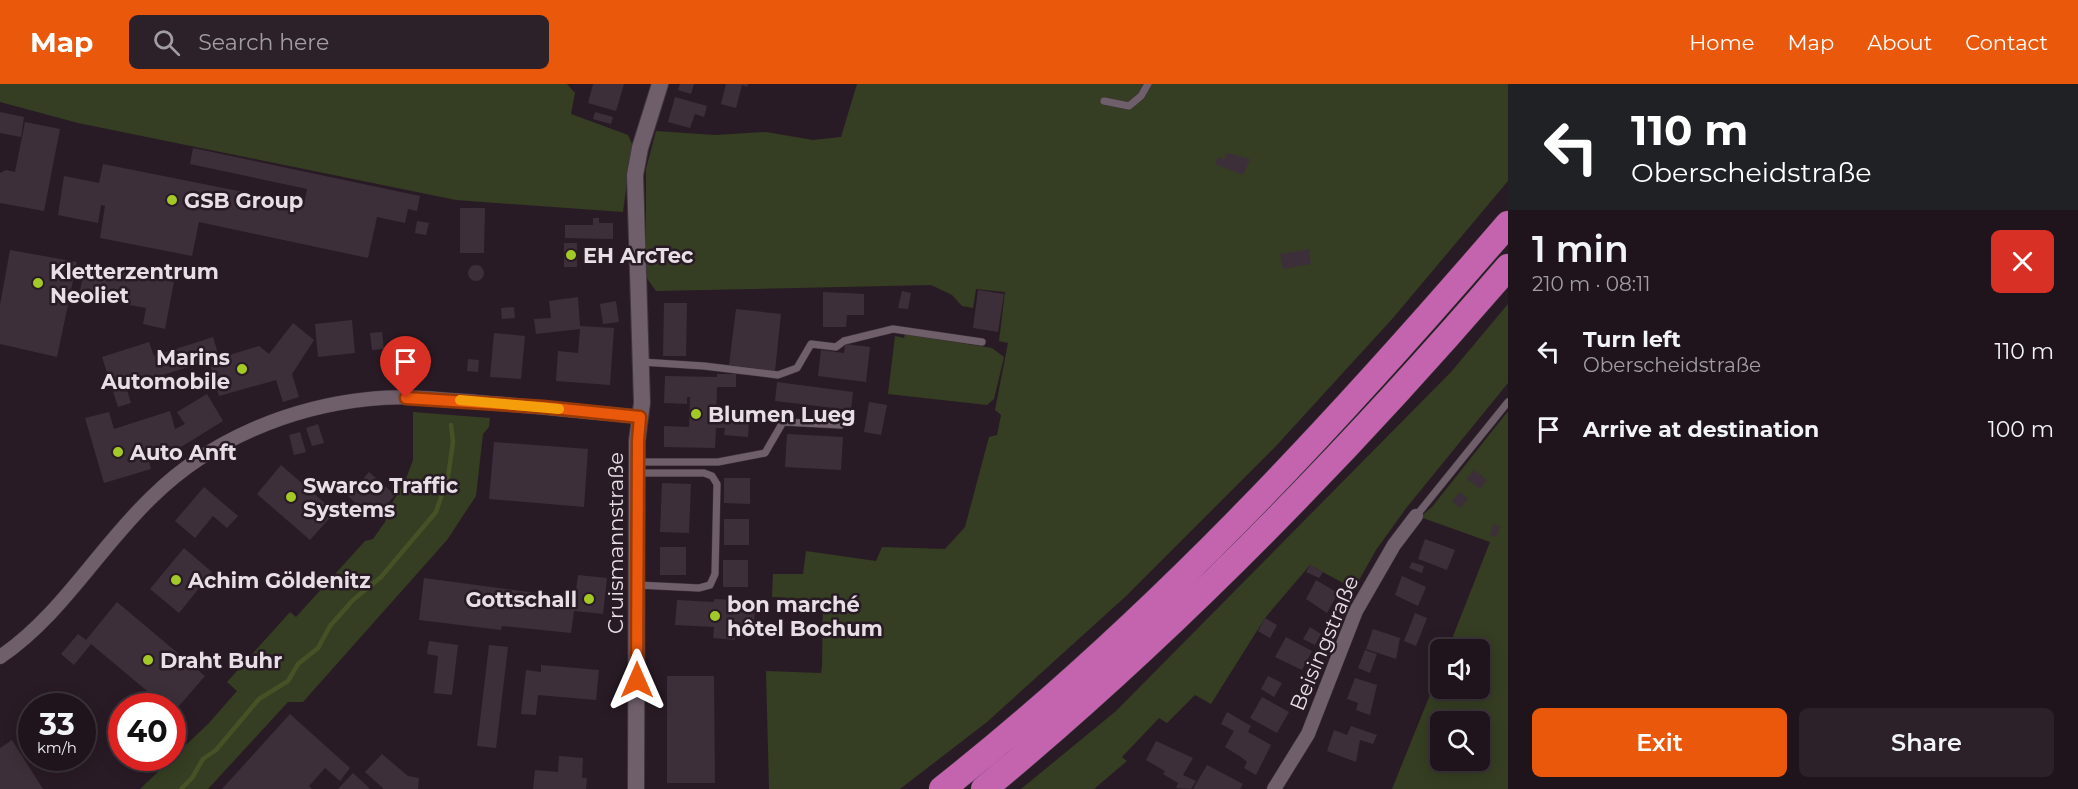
<!DOCTYPE html>
<html lang="en">
<head>
<meta charset="utf-8">
<style>
	:root { --surface:#1f141c; --page:#2c2129; --text:#f1f3f6; --muted:#a19ea3; --line:#3c333b; --accent:#ea580c }
	body { margin:0; font-family:Montserrat,sans-serif; background:var(--page); color:var(--text); height:100vh; display:flex; flex-direction:column; font-size:22px; white-space:nowrap }
	* { box-sizing:border-box; margin:0 }
	p { font-size:20px; color:var(--muted) }
	.icon { flex:none; width:33px; height:33px; fill:none; stroke:currentColor; stroke-width:2; stroke-linecap:round; stroke-linejoin:round }
	.map { position:relative; flex:1; overflow:hidden }
	.side { display:flex; flex-direction:column; background:var(--surface); width:570px }
	.side>* { flex:none }
	.top-card { background:#202124; color:#fff; overflow:hidden }
	.tools { position:absolute; left:1430px; top:555px; display:grid; gap:12px }
	.tools a { display:grid; place-items:center; width:60px; height:60px; border-radius:9px; background:var(--surface); box-shadow:0 3px 15px #0003,0 0 0 2px var(--line); font-size:30px }
	.speed { position:absolute; left:18px; top:609px; display:flex; gap:12px; font-size:30px; font-weight:700; text-align:center }
	.speed>* { display:grid; place-content:center; width:78px; height:78px; border-radius:50%; background:var(--surface); box-shadow:0 3px 15px #0003,0 0 0 2px var(--line); line-height:1 }
	.speed small { font-size:15px; font-weight:400 }
	.speed .limit { border:9px solid #d22; background:#fff; color:#111 }
	.pin { position:absolute; display:grid; place-items:center; width:51px; height:51px; color:#fff; margin:-62px -26px; border-radius:50% 50% 50% 0; rotate:-45deg; box-shadow:0 0 6px #0007 }
	.pin .icon { rotate:45deg }
	.me { position:absolute; width:66px; margin:-33px; rotate:0deg; stroke-linejoin:round; filter:drop-shadow(0 0 4px #0008) }
	.turn { display:flex; align-items:center; gap:21px; height:126px; padding:0 24px; font-size:27px }
	.turn .icon { width:78px; height:78px; stroke-width:2.5 }
	.turn b { display:block; font-size:42px; line-height:51px }
	.round { display:grid; place-items:center; flex:none; width:63px; height:63px; border-radius:9px; background:var(--page) }
	.overview { display:flex; align-items:center; justify-content:space-between; height:102px; padding:0 24px }
	h1 { font-size:36px; font-weight:600; line-height:45px }
	.action { display:flex; gap:12px; margin-top:auto; padding:12px 24px }
	.action a { flex:1; height:69px; border-radius:9px; background:var(--accent); color:#fff; font-size:24px; font-weight:600; line-height:69px; text-align:center }
	.action a+a { background:var(--page); color:var(--text) }
	ul { padding:0; list-style:none }
	li { display:flex; align-items:center; gap:18px; height:78px; padding:0 24px }
	li div { flex:1 }
	li b { display:block; font-size:22px }
	li em { font-style:normal }
	header { display:flex; align-items:center; gap:36px; box-sizing:border-box; height:84px; padding:0 30px; background:var(--accent); color:#fff }
	header strong { font-size:28px }
	nav { display:flex; gap:33px; margin-inline-start:auto; font-size:21px }
	.search { width:420px; height:54px; background:var(--page); display:flex; align-items:center; gap:15px; box-sizing:border-box; padding:0 21px; border-radius:9px; color:var(--muted); font-size:22px }
	main { display:flex; flex:1; min-height:0 }
	.map>svg:first-child { display:block }
	.green { fill:#353e22; fill-rule:evenodd }
	.lines { fill:none; stroke-linecap:round; stroke-linejoin:round }
	.stream { stroke:#455226; stroke-width:4.5 }
	.building { fill:#3d2f39 }
	.service-casing { stroke:#40363e; stroke-width:8 }
	.minor-casing { stroke:#40363e; stroke-width:15 }
	.tertiary-casing { stroke:#40363e; stroke-width:18 }
	.motorway-casing { stroke:#40363e; stroke-width:27 }
	.service { stroke:#6f5f6b; stroke-width:7 }
	.minor { stroke:#6f5f6b; stroke-width:14 }
	.tertiary { stroke:#6f5f6b; stroke-width:16 }
	.motorway { stroke:#c464ae; stroke-width:26 }
	.route-casing { stroke:#983908; stroke-width:15 }
	.route { stroke:#ea580c; stroke-width:10 }
	.slow { stroke:#f59e0b; stroke-width:10 }
	.poi-dot { fill:#a3c926; stroke:#291b25; stroke-width:2 }
	.labels { text-anchor:middle; dominant-baseline:central; stroke-width:5; stroke-linejoin:round; paint-order:stroke }
	.poi-label { font-size:21px; font-weight:bold; fill:#e8dfe6; stroke:#291b25; text-anchor:start }
	.street-label { font-size:21px; fill:#e8dfe6; stroke:#291b25 }
</style>
</head>
<body>
<header>
<strong>Map</strong>
<div class="search"><svg class="icon" aria-label="search" viewBox="0 0 24 24"><circle cx="10" cy="10" r="6"/><path d="M15 15l6 6"/></svg>Search here</div>
<nav><a>Home</a><a>Map</a><a>About</a><a>Contact</a></nav>
</header>
<main>
<div class="map">
<svg width="1508" height="705" viewBox="0 0 1508 705">
	<rect width="100%" height="100%" fill="#291b25"/>
	<path class="green" d="M0,0H567L575,9L571,30L628,51L632,60L623,128L456,116L78,39L0,18Z
		M857,0H1508V97L1393,234L1276,362L1125,513L987,638L900,705H769L766,587L821,589L822,583L823,516L772,513L773,490H803L806,467L876,477L882,463L945,465L965,443L989,353L997,351L1001,331L995,326L1008,259L999,257L1005,208L976,205L973,224L962,222L952,211L931,201L656,207L646,193V85L656,47L715,51L766,48L813,56L841,53Z
		M1508,220V299L1407,423L1376,466L1354,505L1310,481L1265,534L1211,620L1195,611L1167,639L1159,634L1122,673L1127,677L1094,705H1021L1116,627L1451,288Z
		M905,250L992,264L1004,273L994,315L987,321L888,310L895,252L904,254Z
		M1508,327V705H1392L1440,586V604H1479V566L1448,565L1490,458L1420,433L1432,423ZM1440,638H1479V676H1440Z
		M413,328L490,334L489,343L483,350L476,412L447,456L303,618H288L208,705H140L209,639L237,607L227,598L290,528L296,533L365,457L373,455L385,438L391,421L406,395L413,376Z"/>
	<g class="lines">
		<path class="stream" d="M181,705L192,694L203,675L216,666L259,615L288,597L298,580L318,564L330,542L353,516L381,493L436,428L448,393L453,358L451,341"/>
	</g>
	<path class="building" d="M593,0H624L616,27L588,19Z
		M680,0H694L691,10L678,6Z
		M726,0H748L747,3L742,1L736,24L721,20Z
		M675,13L707,22L704,33L695,30L690,44L668,38Z
		M0,28L24,33L21,53L0,49Z
		M595,28L613,33L611,40L593,35Z
		M25,38L60,45L44,127L0,119V89L6,86L15,88Z
		M193,64L420,112L417,127L408,125L405,139L377,133L368,174L199,138L192,172L100,154L105,122L101,121L98,139L58,131L64,92L99,99L103,80L304,120L307,105L190,80Z
		M1227,69L1250,75L1243,91L1215,80L1218,73L1224,75Z
		M460,124H485L484,169H460Z
		M593,134H599V139H613V155L565,154V141H593Z
		M417,137L429,139L426,151L415,149Z
		M564,159H577V183H564Z
		M1309,165L1311,180L1283,185L1280,170Z
		M10,166L77,178L57,273L0,260V221Z
		M85,181L174,198L165,245L143,240L146,224L79,212Z
		M468 189a8 8 0 1 1 16 0a8 8 0 1 1-16 0Z
		M978,206L1004,210L998,248L973,244Z
		M902,207L911,209L908,225L898,224Z
		M823,208L864,210V231H847L846,243H823Z
		M578,213L580,242L614,244L610,301L556,297L558,267L578,269L580,245L536,250L534,235L551,234L549,217Z
		M616,217L619,238L603,240L600,220Z
		M664,219H687L686,272H663Z
		M514,223L515,234L502,235L501,224Z
		M736,225L781,230L775,287L729,281Z
		M352,236L355,269L318,273L315,240Z
		M293,239L314,256L292,290L299,313L283,318L276,296L219,312L209,277L259,262L269,270Z
		M382,248L384,265L372,266L370,249Z
		M494,249L525,252L521,295L490,293Z
		M213,253L219,273L126,303L131,319L118,323L102,273L149,258L154,272Z
		M845,260L870,263L866,298L818,292L821,266L844,269Z
		M468,275L479,276L478,288L467,287Z
		M717,290H736V303H717L716,335L749,337L748,353L724,351L725,344H716L715,364L664,363V342L689,343L690,313H687V320L664,319L665,292L717,293Z
		M777,298L853,308L851,326L775,317Z
		M207,310L223,337L181,363L156,371L155,368L147,371L151,385L104,399L85,334L109,328L114,345L170,327L175,345L185,340L177,328Z
		M869,318L887,321L881,351L864,348Z
		M318,340L324,359L312,362L306,344Z
		M300,348L306,368L294,371L289,351Z
		M787,350L843,353L841,386L785,383Z
		M494,358L588,365L584,423L489,415Z
		M281,381L335,428L310,456L257,410Z
		M1474,386L1487,396L1480,405L1467,395Z
		M369,388L395,411L374,436L348,412Z
		M724,394H750V420L724,419Z
		M662,399L691,400L689,449L660,448Z
		M204,403L238,432L227,444L213,432L195,454L175,437Z
		M1460,408L1468,415L1460,424L1452,417Z
		M724,435H749V461H724Z
		M1494,440L1500,442L1496,453L1490,451Z
		M1425,455L1455,466L1447,486L1418,475Z
		M660,463H686V491H660Z
		M184,464L212,488L179,529L150,505Z
		M723,476H748V503H723Z
		M1412,478L1424,482L1422,489L1409,484Z
		M1310,481L1323,488L1319,494L1306,488Z
		M578,491L607,494L603,530L574,527L571,549L502,542L501,546L419,536L424,494L575,514Z
		M1402,492L1426,503L1418,522L1395,511Z
		M1316,496L1338,509L1327,529L1306,515Z
		M714,515L738,516L737,522L755,523L754,544L736,543L735,556L713,554L714,543L675,541L677,516L714,518Z
		M117,518L205,592L172,630V622H165L91,560L74,581L61,570L78,550L86,556Z
		M1415,529L1427,534L1416,562L1404,557Z
		M1265,534L1277,541L1270,554L1258,547Z
		M1310,543L1321,550L1315,561L1303,555Z
		M1373,545L1400,554L1396,575L1366,565Z
		M1286,553L1312,567L1302,586L1275,573Z
		M429,557L458,561L452,611L434,609L438,572L427,570Z
		M489,561L508,563L496,664L477,662Z
		M1365,566L1377,570L1370,589L1358,584Z
		M541,581L599,586L596,616L538,611L536,631L521,630L526,586L541,588Z
		M667,592H714L715,699H667Z
		M1268,592L1282,599L1274,613L1261,605Z
		M1355,594L1377,601L1370,631L1356,626L1358,619L1347,615Z
		M1262,613L1289,628L1277,649L1250,634Z
		M1227,628L1251,642L1248,648L1271,661L1256,691L1244,684L1247,678L1241,673L1225,663L1234,647L1221,640Z
		M290,630L350,684L340,697L325,684L309,702L312,705H222Z
		M1351,642L1377,651L1373,660L1360,656L1356,678L1327,667L1334,646L1347,651Z
		M12,656L43,705H0V664Z
		M1156,657L1193,674L1183,691L1196,697L1191,705L1176,704L1178,699L1163,690L1165,687L1146,676Z
		M382,670L408,692L419,694L418,705H384L365,688Z
		M559,672L583,674L582,694H587L586,705H533L535,686L558,688Z
		M1207,681L1243,700L1240,705H1193Z
		M353,689L365,700L370,705H338Z"/>
	<g class="lines">
		<g class="service-casing">
			<path id="service" d="M1104,17L1129,22L1141,12L1148,0
				M641,278L704,282L778,291L797,284L811,260L836,263L844,257L893,245L982,258
				M637,378H718L765,369L783,338L841,341
				M1416,432L1508,318
				M637,501L699,504L710,501L715,490L717,400L712,392L704,389H637"/>
		</g>
		<g class="minor-casing">
			<path id="minor" d="M0,573C62,531 99,463 153,412C210,356 290,323 369,315C405,311 442,315 478,318C532,322 586,328 641,333
				M1274,705L1308,650L1356,527L1394,461L1416,432"/>
		</g>
		<g class="tertiary-casing">
			<path id="tertiary" d="M636,705L637,357L642,319L635,91L640,64L660,0"/>
		</g>
		<g class="motorway-casing">
			<path id="motorway" d="M942,705C1152,539 1334,342 1508,140
				M984,705C1175,547 1347,370 1508,183"/>
		</g>
		<use href="#service" class="service"/>
		<use href="#minor" class="minor"/>
		<use href="#tertiary" class="tertiary"/>
		<use href="#motorway" class="motorway"/>
	</g>
	<g class="lines">
		<g class="route-casing">
			<path id="route" d="M406,314L543,323L640,333L638,357L637,596"/>
		</g>
		<use href="#route" class="route"/>
		<path class="slow" d="M460,316L559,325"/>
	</g>
	<g class="poi-dot">
		<circle cx="172" cy="116" r="6"/>
		<circle cx="571" cy="171" r="6"/>
		<circle cx="38" cy="199" r="6"/>
		<circle cx="242" cy="285" r="6"/>
		<circle cx="696" cy="330" r="6"/>
		<circle cx="118" cy="368" r="6"/>
		<circle cx="291" cy="413" r="6"/>
		<circle cx="176" cy="496" r="6"/>
		<circle cx="589" cy="515" r="6"/>
		<circle cx="715" cy="532" r="6"/>
		<circle cx="148" cy="576" r="6"/>
	</g>
	<g class="labels">
		<g class="poi-label">
			<text x="184" y="116">GSB Group</text>
			<text x="583" y="171">EH ArcTec</text>
			<text x="50" y="187">Kletterzentrum<tspan x="50" dy="24">Neoliet</tspan></text>
			<text x="230" y="273" text-anchor="end">Marins<tspan x="230" dy="24">Automobile</tspan></text>
			<text x="708" y="330">Blumen Lueg</text>
			<text x="130" y="368">Auto Anft</text>
			<text x="303" y="401">Swarco Traffic<tspan x="303" dy="24">Systems</tspan></text>
			<text x="188" y="496">Achim Göldenitz</text>
			<text x="577" y="515" text-anchor="end">Gottschall</text>
			<text x="727" y="520">bon marché<tspan x="727" dy="24">hôtel Bochum</tspan></text>
			<text x="160" y="576">Draht Buhr</text>
		</g>
		<g class="street-label">
			<text transform="translate(615 459) rotate(-90)">Cruismannstraße</text>
			<text transform="translate(1324 559) rotate(-67)">Beisingstraße</text>
		</g>
	</g>
</svg>
<div class="tools">
<a><svg class="icon" aria-label="sound" viewBox="0 0 24 24"><path d="M4 9h4l5-4v14l-5-4H4zM17 9q2 3 0 6"/></svg></a>
<a><svg class="icon" aria-label="search" viewBox="0 0 24 24"><circle cx="10" cy="10" r="6"/><path d="M15 15l6 6"/></svg></a>
</div>
<div class="speed"><div>33<small>km/h</small></div><div class="limit">40</div></div>
<div class="pin" style="left:406px;top:314px;background:#d93025"><svg class="icon" aria-label="arrive" viewBox="0 0 24 24"><path d="M6 21V4h12l-3 4 3 4H6"/></svg></div>
<svg class="me" style="left:637px;top:596px" viewBox="-20 -20 40 40"><path d="M0-17L14 15 0 8-14 15z" fill="#ea580c" stroke="#fff" stroke-width="4"/></svg>
</div>
<section class="side">
<div class="top-card">
<div class="turn"><svg class="icon" aria-label="left" viewBox="0 0 24 24"><path d="M17 20v-9H6M10 6l-5 5 5 5"/></svg><div><b>110 m</b>Oberscheidstraße</div></div>
</div>
<div class="overview"><div><h1>1 min</h1><p>210 m · 08:11</p></div><a class="round" style="background:#d93025;color:#fff"><svg class="icon" aria-label="close" viewBox="0 0 24 24"><path d="M6 6l12 12M18 6L6 18"/></svg></a></div>
<ul>
<li><svg class="icon" aria-label="left" viewBox="0 0 24 24"><path d="M17 20v-9H6M10 6l-5 5 5 5"/></svg><div><b>Turn left</b><p>Oberscheidstraße</p></div><em>110 m</em></li>
<li><svg class="icon" aria-label="arrive" viewBox="0 0 24 24"><path d="M6 21V4h12l-3 4 3 4H6"/></svg><div><b>Arrive at destination</b></div><em>100 m</em></li>
</ul>
<div class="action"><a>Exit</a><a>Share</a></div>
</section>
</main>
</body>
</html>
